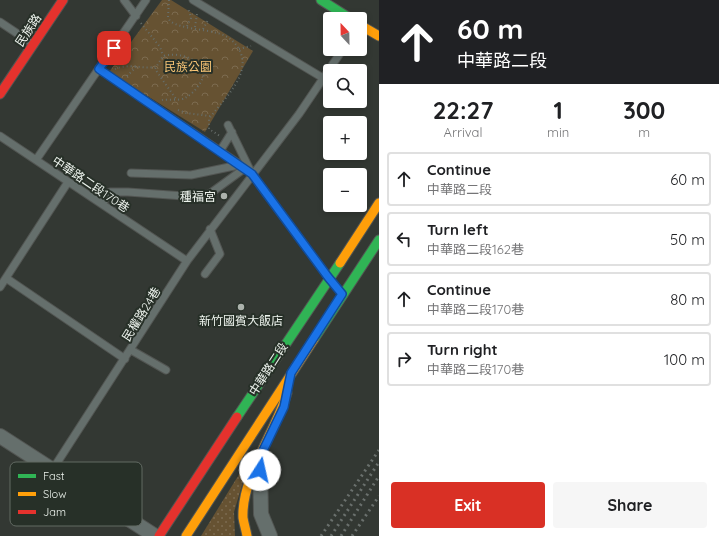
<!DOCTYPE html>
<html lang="en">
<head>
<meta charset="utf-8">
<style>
	:root { --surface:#fff; --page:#f6f6f6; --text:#202124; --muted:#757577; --line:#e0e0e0; --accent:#d93025 }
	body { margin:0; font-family:Quicksand,"Noto Sans TC",sans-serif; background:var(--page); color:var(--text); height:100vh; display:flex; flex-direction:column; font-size:15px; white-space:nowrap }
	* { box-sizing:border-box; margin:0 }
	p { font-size:13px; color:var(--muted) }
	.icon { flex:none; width:22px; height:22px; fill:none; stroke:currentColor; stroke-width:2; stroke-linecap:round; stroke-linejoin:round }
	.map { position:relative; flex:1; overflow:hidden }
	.drawer { display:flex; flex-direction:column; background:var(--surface); width:340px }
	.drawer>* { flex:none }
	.hud { background:#202124; color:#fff; overflow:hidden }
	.needle { width:26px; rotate:338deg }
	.tools { position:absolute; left:323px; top:12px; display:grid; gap:8px }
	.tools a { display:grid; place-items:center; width:44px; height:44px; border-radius:4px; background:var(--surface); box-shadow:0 2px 6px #0003; font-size:20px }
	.pin { position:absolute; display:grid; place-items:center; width:34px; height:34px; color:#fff; margin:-17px; border-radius:8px; box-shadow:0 2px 6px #0006 }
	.me { position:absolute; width:44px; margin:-22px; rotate:10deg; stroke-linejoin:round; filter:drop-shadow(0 0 3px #0008) }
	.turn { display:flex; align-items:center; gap:14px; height:84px; padding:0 12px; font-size:18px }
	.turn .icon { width:52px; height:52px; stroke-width:2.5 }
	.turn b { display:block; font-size:28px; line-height:34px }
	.eta { display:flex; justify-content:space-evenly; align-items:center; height:68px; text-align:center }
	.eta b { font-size:24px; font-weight:700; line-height:28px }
	.primary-button { display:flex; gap:8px; margin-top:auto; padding:8px 12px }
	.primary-button a { flex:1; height:46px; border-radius:4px; background:var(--accent); color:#fff; font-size:16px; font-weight:700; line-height:46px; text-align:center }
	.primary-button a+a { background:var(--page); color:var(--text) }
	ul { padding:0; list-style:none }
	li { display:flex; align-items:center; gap:12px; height:54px; margin:0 8px 6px; padding:0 4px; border:2px solid var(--line); border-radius:4px }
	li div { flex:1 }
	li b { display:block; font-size:15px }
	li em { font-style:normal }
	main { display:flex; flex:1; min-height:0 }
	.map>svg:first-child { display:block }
	.grass { fill:url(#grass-dots) }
	.park { fill:url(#park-crowns) }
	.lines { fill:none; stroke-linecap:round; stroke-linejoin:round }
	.lane-casing { stroke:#525552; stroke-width:9 }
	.street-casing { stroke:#525552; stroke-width:16 }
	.fast-casing { stroke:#525552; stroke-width:11 }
	.slow-casing { stroke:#525552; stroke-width:11 }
	.jam-casing { stroke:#525552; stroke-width:11 }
	.path { stroke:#676f6b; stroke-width:2; stroke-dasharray:1 3; stroke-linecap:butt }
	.lane { stroke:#656f6c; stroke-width:7 }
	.street { stroke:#656f6c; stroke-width:14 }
	.fast { stroke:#30b455; stroke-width:9 }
	.slow { stroke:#ff9f0a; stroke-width:9 }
	.jam { stroke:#e5322d; stroke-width:9 }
	.rail { stroke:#6a706d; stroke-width:3; stroke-dasharray:2 4; stroke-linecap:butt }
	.route-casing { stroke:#114b97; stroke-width:10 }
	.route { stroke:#1a73e8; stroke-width:7 }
	.poi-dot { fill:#acb2ac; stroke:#273028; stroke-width:1.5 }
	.labels { text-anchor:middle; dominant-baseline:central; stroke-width:4; stroke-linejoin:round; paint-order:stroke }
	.street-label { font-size:12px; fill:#edf3ed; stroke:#273028 }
	.park-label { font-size:12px; fill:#fac676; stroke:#273028 }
	.poi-label { font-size:12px; fill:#edf3ed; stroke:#273028; text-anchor:end }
	.key { fill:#273028; stroke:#626a63; stroke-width:1 }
	.key-label { font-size:11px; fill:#edf3ed }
</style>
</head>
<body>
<main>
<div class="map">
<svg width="379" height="536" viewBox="0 0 379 536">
	<defs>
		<pattern id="grass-dots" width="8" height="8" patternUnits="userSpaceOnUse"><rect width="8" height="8" fill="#665232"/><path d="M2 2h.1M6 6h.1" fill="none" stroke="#7c6b50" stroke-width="1.8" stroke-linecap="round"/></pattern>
		<pattern id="park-crowns" width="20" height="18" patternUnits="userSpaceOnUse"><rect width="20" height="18" fill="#665232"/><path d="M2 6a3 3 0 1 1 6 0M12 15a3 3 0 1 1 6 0" fill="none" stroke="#7c6b50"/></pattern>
	</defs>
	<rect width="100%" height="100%" fill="#333833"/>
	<path class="grass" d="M251,455L234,512L235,536H201Z"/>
	<path class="park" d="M162,0H171L253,51L205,132L109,72Z"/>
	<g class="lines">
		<g class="lane-casing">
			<path id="lane" d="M124,0L136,16
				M193,0L323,78
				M0,22L33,44
				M99,69L251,172
				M228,125L252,174L328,277L342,294
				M0,136L187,261
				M220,151L232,132
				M36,160L146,0
				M131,173L191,175L239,165
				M102,204L110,192H128L198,197L208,195L245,168
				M205,274L220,254L210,229
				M6,278L125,359
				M0,287L68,182
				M131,350L166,370
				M53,469L187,261L299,114L343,49"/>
		</g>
		<g class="street-casing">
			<path id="street" d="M0,436L155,536
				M260,466L261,514L270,536"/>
		</g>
		<g class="fast-casing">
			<path id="fast" d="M321,0L351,19
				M314,339L379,240
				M237,417L340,263"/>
		</g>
		<g class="slow-casing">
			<path id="slow" d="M360,25L379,36
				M340,263L379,203
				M186,536L314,339
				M247,536C246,530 244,524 243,518C241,478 276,431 287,393"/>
		</g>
		<g class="jam-casing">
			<path id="jam" d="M0,94L63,0
				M159,536L237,417"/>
		</g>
		<path class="path" d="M169,0L168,17L170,21C181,29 203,29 217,33C227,35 234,41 239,49C253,75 222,100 209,119V129L220,136
			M141,23L160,47L163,56
			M187,26L191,18L188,8
			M195,27L197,14
			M203,29L208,20
			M239,49L251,46
			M115,69C128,63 141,69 155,67
			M127,76L136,67
			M162,100C168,99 180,101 185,98C195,93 205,79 205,68C193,58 179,52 163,56L155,69L176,99
			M178,110L186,113L210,116"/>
		<use href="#lane" class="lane"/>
		<use href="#street" class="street"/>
		<use href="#fast" class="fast"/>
		<use href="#slow" class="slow"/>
		<use href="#jam" class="jam"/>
		<path class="rail" d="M321,536L379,450
			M331,536L379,462
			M341,536L379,476
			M352,536L379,496"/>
	</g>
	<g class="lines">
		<g class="route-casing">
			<path id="route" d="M114,48L99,69L252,174L328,277L342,294L291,373L284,407L260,457V470"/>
		</g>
		<use href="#route" class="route"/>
	</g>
	<g class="poi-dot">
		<circle cx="224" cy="196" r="4"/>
		<circle cx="241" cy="307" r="4"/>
	</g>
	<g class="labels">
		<g class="street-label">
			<text transform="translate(28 30) rotate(-56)">民族路</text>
			<text transform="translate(91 184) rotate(34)">中華路二段170巷</text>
			<text transform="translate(141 314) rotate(-58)">民權路24巷</text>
			<text transform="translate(268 369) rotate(-57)">中華路二段</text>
		</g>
		<g class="park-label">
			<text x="188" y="66">民族公園</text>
		</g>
		<g class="poi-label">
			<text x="216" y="196">種福宮</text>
			<text x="241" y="320" text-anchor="middle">新竹國賓大飯店</text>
		</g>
	</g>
	<rect x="10" y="462" width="132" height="64" rx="6" class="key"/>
	<rect x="18" y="474" width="18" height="4" fill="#30b455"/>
	<rect x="18" y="492" width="18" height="4" fill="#ff9f0a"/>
	<rect x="18" y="510" width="18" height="4" fill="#e5322d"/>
	<g class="key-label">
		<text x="43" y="480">Fast</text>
		<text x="43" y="498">Slow</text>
		<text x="43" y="516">Jam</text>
	</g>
</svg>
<div class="tools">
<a><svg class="needle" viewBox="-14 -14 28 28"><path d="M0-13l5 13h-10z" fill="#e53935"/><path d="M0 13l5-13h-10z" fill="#757577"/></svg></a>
<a><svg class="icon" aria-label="search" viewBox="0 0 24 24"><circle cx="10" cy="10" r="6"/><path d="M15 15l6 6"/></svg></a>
<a>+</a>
<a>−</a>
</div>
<div class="pin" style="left:114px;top:48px;background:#d93025"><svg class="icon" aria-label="arrive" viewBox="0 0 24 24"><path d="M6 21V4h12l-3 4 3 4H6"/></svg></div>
<svg class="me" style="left:260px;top:470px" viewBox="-20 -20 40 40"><circle r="19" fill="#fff"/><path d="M0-13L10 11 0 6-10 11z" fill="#1a73e8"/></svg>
</div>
<section class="drawer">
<div class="hud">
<div class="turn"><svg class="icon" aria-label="ahead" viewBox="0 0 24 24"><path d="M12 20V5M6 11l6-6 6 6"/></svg><div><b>60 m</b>中華路二段</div></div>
</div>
<div class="eta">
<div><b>22:27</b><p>Arrival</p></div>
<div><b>1</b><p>min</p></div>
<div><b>300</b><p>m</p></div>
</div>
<ul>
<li><svg class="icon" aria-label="ahead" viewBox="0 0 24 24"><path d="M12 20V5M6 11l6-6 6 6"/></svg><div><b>Continue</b><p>中華路二段</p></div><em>60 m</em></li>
<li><svg class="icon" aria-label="left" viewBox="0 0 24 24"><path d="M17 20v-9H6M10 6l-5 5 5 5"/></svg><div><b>Turn left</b><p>中華路二段162巷</p></div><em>50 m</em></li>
<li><svg class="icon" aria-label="ahead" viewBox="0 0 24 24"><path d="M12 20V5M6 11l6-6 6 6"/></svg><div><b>Continue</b><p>中華路二段170巷</p></div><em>80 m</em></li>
<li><svg class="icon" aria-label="right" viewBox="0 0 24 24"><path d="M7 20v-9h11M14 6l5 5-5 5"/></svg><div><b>Turn right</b><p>中華路二段170巷</p></div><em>100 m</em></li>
</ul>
<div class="primary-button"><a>Exit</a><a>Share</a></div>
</section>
</main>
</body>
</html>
